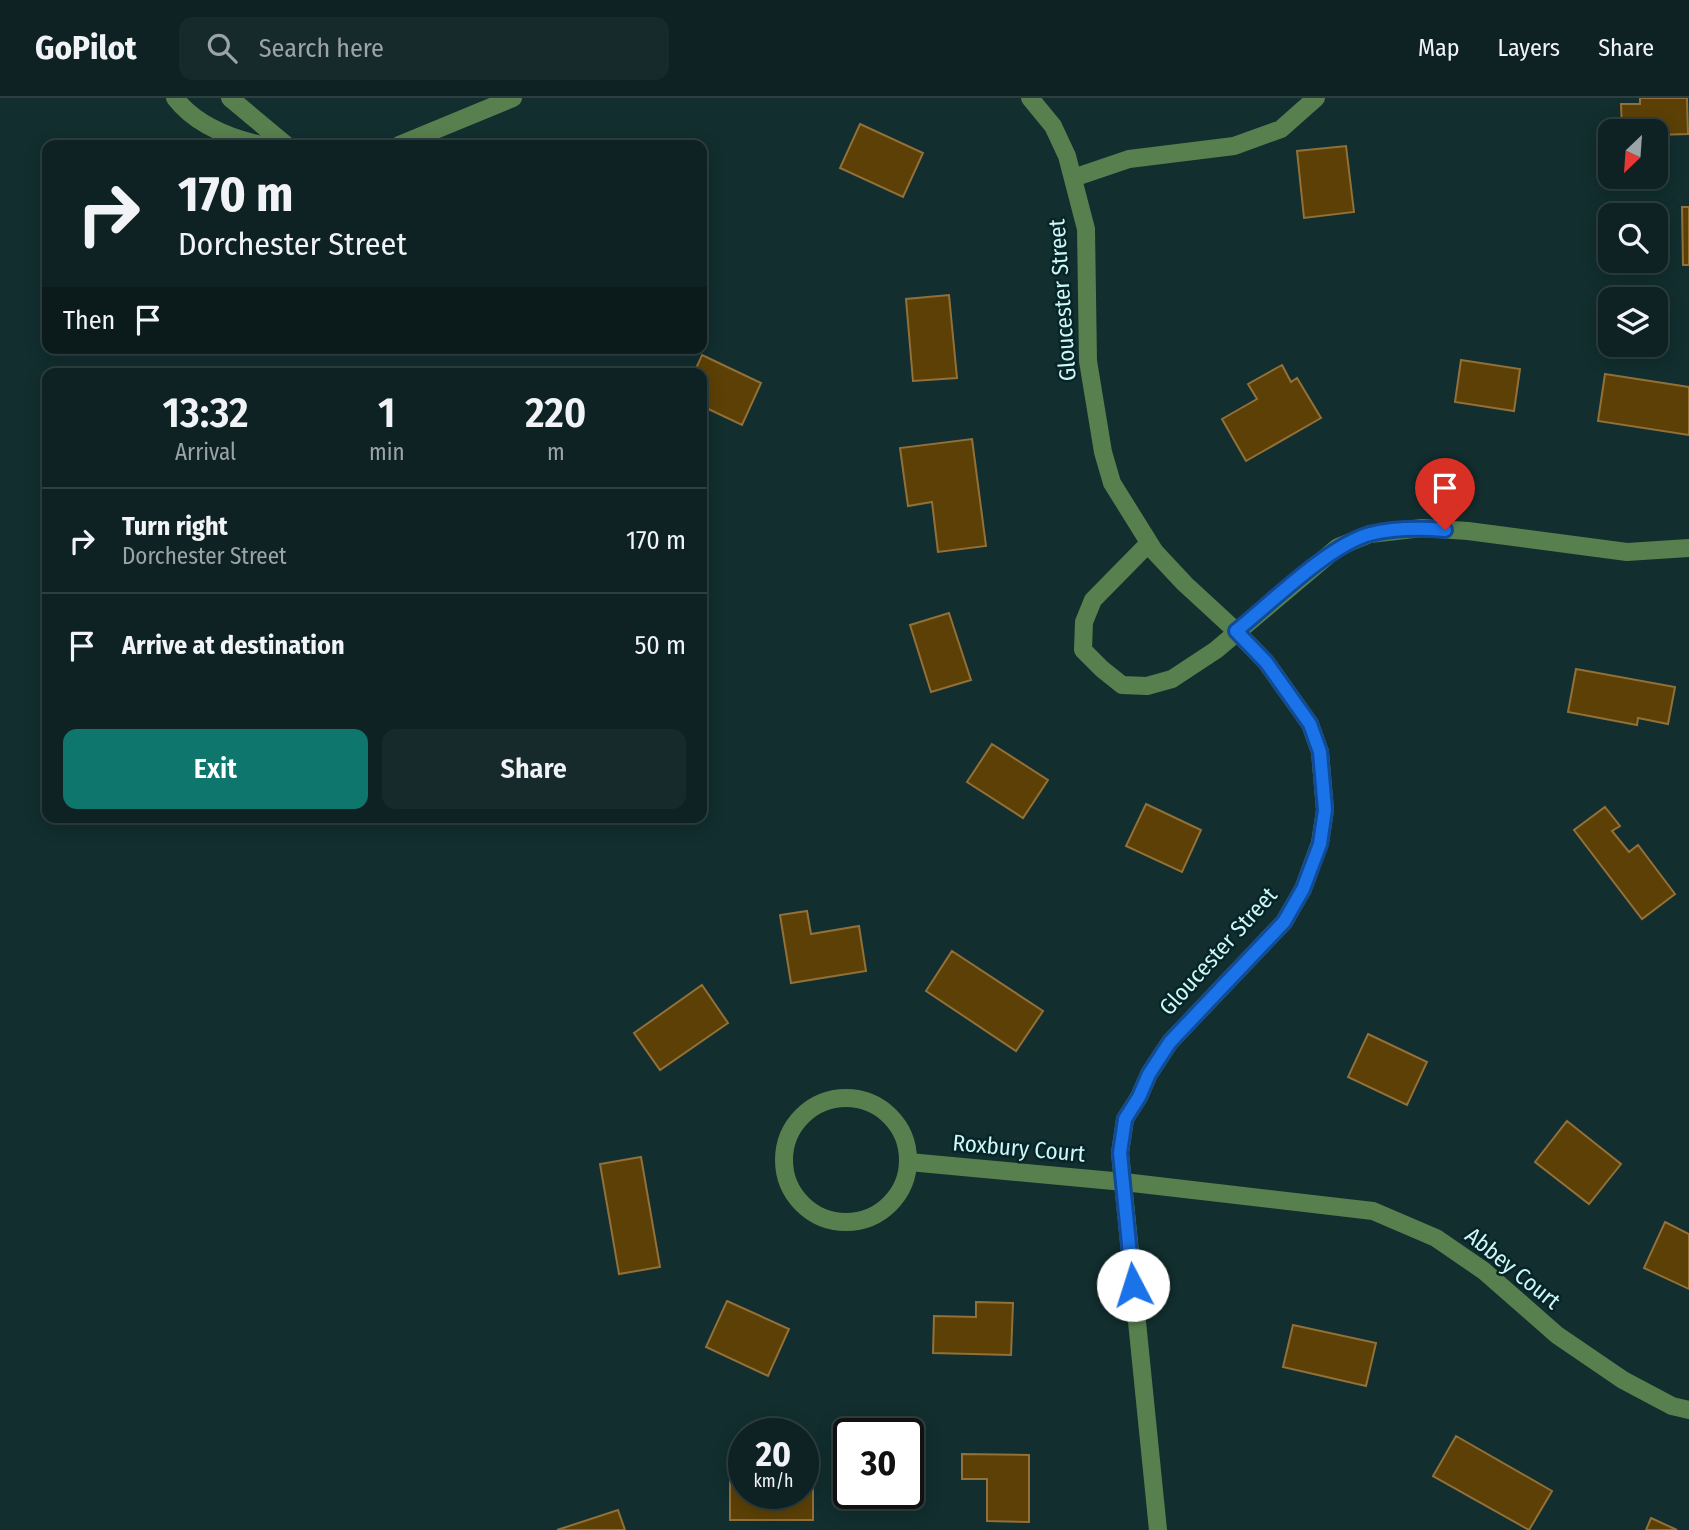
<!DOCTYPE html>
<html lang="en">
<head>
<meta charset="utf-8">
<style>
	:root { --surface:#0e2223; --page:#172a2b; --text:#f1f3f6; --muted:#9ba4a6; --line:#2e3f41; --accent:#0f766e }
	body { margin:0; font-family:"Fira Sans Condensed",sans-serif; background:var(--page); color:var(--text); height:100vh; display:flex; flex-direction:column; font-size:26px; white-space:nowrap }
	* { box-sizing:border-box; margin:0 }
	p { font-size:23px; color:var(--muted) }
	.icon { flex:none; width:38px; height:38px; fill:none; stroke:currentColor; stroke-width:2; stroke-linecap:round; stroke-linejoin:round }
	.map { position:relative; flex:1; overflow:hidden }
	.drawer { position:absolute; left:42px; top:270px; width:665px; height:455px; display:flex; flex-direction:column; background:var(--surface); border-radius:14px; box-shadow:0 4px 18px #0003,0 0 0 2px var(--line) }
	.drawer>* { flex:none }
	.guide { position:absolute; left:42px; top:42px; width:665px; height:214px; border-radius:14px; box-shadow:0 4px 18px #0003,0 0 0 2px var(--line); background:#0e2223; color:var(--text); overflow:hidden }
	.needle { width:46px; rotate:205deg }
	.tools { position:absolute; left:1598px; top:21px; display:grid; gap:14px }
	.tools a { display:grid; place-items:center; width:70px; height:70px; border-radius:14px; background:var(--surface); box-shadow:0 4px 18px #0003,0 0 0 2px var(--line); font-size:35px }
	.speed { position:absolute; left:728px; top:1320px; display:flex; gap:14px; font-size:35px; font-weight:700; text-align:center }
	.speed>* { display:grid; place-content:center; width:91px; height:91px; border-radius:50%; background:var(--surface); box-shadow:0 4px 18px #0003,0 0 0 2px var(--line); line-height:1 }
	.speed small { font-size:18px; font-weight:400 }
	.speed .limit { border:4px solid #111; border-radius:10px; background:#fff; color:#111 }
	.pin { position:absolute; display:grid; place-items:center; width:60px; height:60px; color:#fff; margin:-72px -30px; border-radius:50% 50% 50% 0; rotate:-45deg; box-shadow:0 0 7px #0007 }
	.pin .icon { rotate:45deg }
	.me { position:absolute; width:77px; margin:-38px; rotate:355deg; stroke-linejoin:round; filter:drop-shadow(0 0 5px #0008) }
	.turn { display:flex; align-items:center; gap:24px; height:147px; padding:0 21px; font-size:32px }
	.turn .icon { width:91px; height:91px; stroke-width:2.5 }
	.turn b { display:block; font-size:49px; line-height:60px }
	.then { display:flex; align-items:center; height:66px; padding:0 21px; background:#0003; gap:14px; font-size:26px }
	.eta { display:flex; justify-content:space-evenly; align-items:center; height:119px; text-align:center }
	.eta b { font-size:42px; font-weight:600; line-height:49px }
	.cta { display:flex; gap:14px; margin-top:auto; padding:14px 21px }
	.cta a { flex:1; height:80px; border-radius:14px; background:var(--accent); color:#fff; font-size:28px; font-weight:600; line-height:80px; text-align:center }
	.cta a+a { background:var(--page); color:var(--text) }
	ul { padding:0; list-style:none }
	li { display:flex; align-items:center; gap:21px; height:105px; padding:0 21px; border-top:2px solid var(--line) }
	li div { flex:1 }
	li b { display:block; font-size:26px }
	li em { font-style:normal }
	header { display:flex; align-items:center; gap:42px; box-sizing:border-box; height:98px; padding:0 35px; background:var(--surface); border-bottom:2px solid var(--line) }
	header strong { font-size:33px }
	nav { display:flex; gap:38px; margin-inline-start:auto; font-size:24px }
	.search { width:490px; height:63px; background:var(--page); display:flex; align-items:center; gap:18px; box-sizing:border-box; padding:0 24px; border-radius:14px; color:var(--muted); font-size:26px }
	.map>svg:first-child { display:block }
	.building { fill:#5c4006; stroke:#927037; stroke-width:2 }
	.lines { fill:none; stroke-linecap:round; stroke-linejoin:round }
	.minor { stroke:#587f4e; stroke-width:18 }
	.route-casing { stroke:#114b97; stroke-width:18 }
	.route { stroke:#1a73e8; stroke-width:12 }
	.labels { text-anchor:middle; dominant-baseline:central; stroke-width:5; stroke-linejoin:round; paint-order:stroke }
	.street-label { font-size:23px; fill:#cdf7f9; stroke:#072426 }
</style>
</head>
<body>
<header>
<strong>GoPilot</strong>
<div class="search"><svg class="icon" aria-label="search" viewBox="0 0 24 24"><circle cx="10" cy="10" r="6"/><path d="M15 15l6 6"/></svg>Search here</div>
<nav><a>Map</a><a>Layers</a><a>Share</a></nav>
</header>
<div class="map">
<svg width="1689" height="1432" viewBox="0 0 1689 1432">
	<rect width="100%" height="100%" fill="#122e2f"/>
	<path class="building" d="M1640,0H1687L1688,36L1656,37V33H1622L1621,6H1640Z
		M860,26L923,55L903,99L840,70Z
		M1346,48L1354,114L1304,120L1297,53Z
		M1682,109H1689V167H1683Z
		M949,197L957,280L913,283L906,201Z
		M702,257L761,285L742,327L702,308V275H694Z
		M1461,262L1520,271L1514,313L1455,304Z
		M1282,267L1291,284L1297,280L1321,320L1246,363L1222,321L1257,301L1248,286Z
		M1605,276L1689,289V337L1598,323Z
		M972,341L986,448L938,454L932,404L908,408L900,350Z
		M949,515L971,582L931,594L910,527Z
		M1576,571L1675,589L1668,626L1638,620L1637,627L1568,614Z
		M992,646L1048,682L1023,720L967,684Z
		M1146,706L1201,732L1182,774L1126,748Z
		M1605,709L1620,728L1612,733L1629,754L1638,747L1675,796L1642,821L1574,732Z
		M807,813L811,836L859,828L866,873L791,885L780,817Z
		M952,853L1043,913L1016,953L926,893Z
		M702,887L728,925L660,972L634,935Z
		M1368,936L1427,964L1407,1007L1348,979Z
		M1567,1023L1621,1066L1589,1106L1535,1064Z
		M641,1059L660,1169L619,1176L600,1066Z
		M1665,1124L1689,1136V1191L1644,1170Z
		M727,1203L789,1231L768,1278L706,1249Z
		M976,1204L1013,1205L1011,1257L933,1255L934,1218L976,1219Z
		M1293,1227L1376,1245L1366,1288L1283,1269Z
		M1456,1338L1552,1393L1529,1432L1433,1378Z
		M962,1356L1029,1357V1424L987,1423V1381H962Z
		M730,1380H744V1395H803V1380H813V1422H730Z
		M618,1412L625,1432H557Z
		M1651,1420L1677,1432H1646Z"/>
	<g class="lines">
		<path class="minor" d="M175,0C195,26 230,40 261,47
			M230,0L286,47
			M1030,0L1053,28L1067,58L1086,131L1088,263L1103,354L1112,385L1155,454L1185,486L1236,533L1266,564L1310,626L1320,654L1325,712L1320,745L1303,791L1284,824L1170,944L1149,976L1139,999L1125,1021L1120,1055L1158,1432
			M399,47L513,0
			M1073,80L1129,61L1234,48L1281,31L1316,0
			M1149,445L1093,502L1084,524L1083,552L1102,571L1122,587L1147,588L1172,581L1216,552L1338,449L1370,436L1422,430L1468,433L1627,454L1689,450
			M784 1062a62 62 0 1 1 124 0a62 62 0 1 1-124 0Z
			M909,1064L1124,1084L1373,1113L1436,1140L1484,1173L1557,1237L1623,1282L1672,1308L1689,1312"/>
	</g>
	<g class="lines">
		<g class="route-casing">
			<path id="route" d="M1133,1187L1120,1055L1125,1021L1139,999L1149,976L1170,944L1284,824L1303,791L1320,746L1325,712L1320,654L1310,626L1266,564L1236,533C1271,505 1329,447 1370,436C1394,430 1421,430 1445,432"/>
		</g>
		<use href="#route" class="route"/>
	</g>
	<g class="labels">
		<g class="street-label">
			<text transform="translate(1062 202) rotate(-94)">Gloucester Street</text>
			<text transform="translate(1218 853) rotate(-48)">Gloucester Street</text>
			<text transform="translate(1019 1050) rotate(5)">Roxbury Court</text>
			<text transform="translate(1513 1170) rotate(39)">Abbey Court</text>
		</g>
	</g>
</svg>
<div class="tools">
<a><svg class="needle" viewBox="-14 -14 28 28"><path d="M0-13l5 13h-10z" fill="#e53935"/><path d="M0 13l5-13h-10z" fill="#9ba4a6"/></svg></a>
<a><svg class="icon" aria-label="search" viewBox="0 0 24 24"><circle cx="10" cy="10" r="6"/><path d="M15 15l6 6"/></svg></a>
<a><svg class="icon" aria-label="layers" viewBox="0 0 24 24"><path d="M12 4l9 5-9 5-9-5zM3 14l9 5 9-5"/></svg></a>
</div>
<div class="speed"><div>20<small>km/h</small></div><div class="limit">30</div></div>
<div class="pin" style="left:1445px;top:432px;background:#d93025"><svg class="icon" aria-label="arrive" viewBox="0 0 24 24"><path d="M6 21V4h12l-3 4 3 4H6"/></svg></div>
<svg class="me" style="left:1133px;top:1187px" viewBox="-20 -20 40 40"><circle r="19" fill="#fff"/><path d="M0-13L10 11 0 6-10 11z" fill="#1a73e8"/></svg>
<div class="guide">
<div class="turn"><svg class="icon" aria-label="right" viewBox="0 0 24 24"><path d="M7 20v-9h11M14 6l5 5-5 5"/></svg><div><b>170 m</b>Dorchester Street</div></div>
<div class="then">Then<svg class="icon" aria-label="arrive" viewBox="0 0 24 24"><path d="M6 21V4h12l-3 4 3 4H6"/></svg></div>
</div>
<section class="drawer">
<div class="eta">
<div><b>13:32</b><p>Arrival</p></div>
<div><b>1</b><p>min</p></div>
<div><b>220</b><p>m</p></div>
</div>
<ul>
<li><svg class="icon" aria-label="right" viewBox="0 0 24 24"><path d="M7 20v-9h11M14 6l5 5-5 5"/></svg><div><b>Turn right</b><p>Dorchester Street</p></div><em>170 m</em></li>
<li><svg class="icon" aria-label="arrive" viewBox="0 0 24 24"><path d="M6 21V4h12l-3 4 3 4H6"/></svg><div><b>Arrive at destination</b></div><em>50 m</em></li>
</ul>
<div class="cta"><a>Exit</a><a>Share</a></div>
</section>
</div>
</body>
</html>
